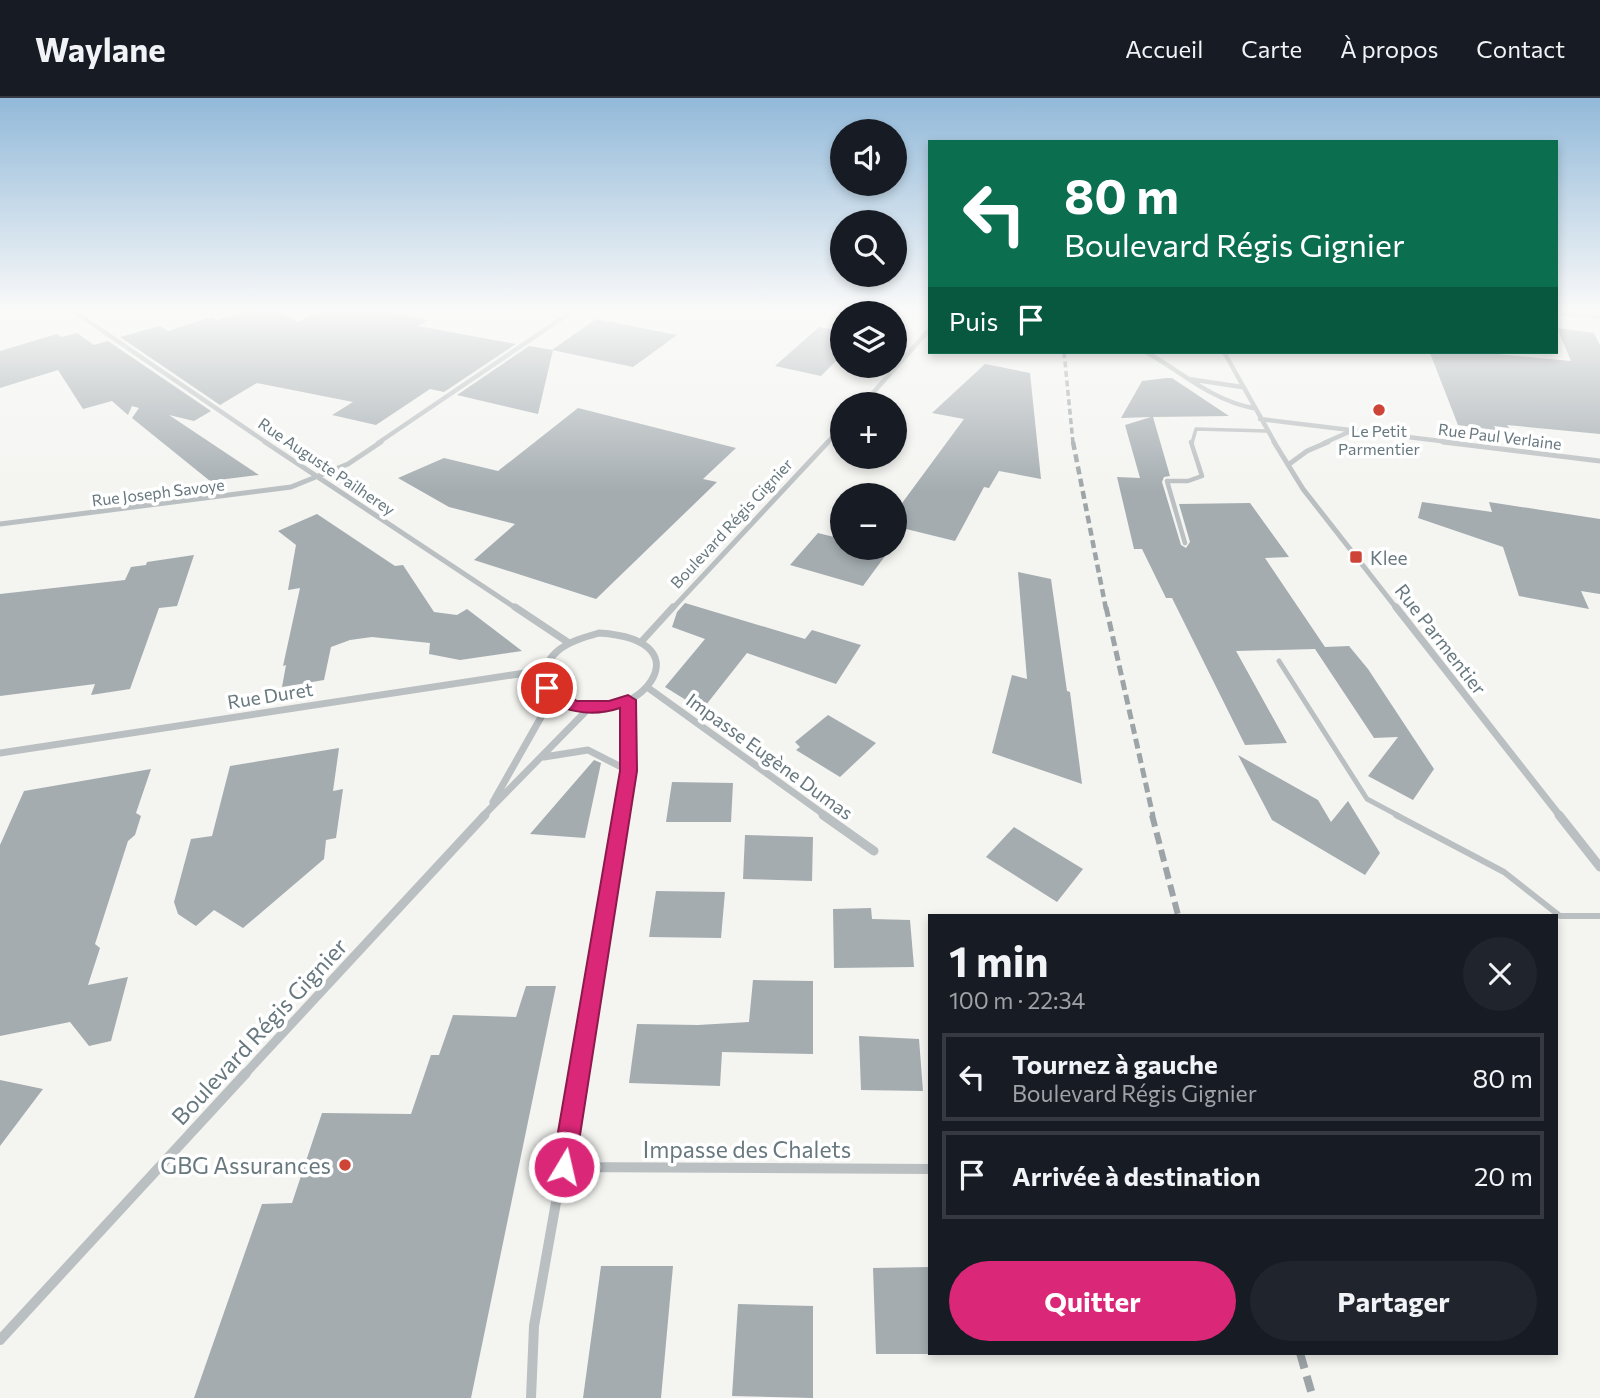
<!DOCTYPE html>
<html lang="fr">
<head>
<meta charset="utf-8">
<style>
	:root { --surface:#171b24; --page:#20242c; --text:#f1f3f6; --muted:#9ea1a6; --line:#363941; --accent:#db2777 }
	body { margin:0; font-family:Commissioner,sans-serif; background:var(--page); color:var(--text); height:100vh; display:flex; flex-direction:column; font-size:26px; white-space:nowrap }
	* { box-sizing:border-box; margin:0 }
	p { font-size:23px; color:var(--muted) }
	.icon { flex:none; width:38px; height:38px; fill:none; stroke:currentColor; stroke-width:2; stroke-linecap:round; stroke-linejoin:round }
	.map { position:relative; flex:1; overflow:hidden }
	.sheet { position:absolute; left:928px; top:816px; width:630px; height:441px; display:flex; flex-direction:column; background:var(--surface); border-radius:0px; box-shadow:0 4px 10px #0003 }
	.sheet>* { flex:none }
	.hud { position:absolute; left:928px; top:42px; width:630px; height:214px; border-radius:0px; box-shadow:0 4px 10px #0003; background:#0b6e4f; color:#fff; overflow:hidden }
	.fabs { position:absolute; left:830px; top:21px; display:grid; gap:14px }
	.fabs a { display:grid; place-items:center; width:77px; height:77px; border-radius:50%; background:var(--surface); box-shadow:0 4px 10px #0003; font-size:35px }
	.pin { position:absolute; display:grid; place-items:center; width:60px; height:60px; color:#fff; margin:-30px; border:4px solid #fff; border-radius:50%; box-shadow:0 2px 7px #0007 }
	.me { position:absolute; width:77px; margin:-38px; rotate:9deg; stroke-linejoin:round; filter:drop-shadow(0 0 5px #0008) }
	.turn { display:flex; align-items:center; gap:24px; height:147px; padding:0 21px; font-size:32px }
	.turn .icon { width:91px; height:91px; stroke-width:2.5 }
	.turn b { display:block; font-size:49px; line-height:60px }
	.then { display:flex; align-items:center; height:66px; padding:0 21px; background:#0003; gap:14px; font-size:26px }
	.round { display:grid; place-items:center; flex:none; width:74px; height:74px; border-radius:37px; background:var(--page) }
	.head { display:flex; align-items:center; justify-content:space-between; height:119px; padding:0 21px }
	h1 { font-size:42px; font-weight:700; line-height:52px }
	.primary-button { display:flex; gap:14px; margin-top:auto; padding:14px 21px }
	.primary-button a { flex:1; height:80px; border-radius:42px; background:var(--accent); color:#fff; font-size:28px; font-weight:700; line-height:80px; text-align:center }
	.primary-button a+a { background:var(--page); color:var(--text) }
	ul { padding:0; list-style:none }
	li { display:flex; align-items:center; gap:21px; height:88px; margin:0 14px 10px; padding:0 7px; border:4px solid var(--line); border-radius:0px }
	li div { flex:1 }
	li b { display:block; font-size:26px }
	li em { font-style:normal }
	header { display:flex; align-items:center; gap:42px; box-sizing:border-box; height:98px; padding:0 35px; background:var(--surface); border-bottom:2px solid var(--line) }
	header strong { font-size:33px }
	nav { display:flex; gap:38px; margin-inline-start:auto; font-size:24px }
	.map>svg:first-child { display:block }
	.building { fill:#a4acb0 }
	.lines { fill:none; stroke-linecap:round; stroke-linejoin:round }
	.service-far3 { stroke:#babfc1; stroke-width:3.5 }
	.service-far2 { stroke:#babfc1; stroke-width:4.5 }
	.service-far1 { stroke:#babfc1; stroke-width:5 }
	.service { stroke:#babfc1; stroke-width:6 }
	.minor-far4 { stroke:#babfc1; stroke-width:4.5 }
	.minor-far3 { stroke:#babfc1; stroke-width:5 }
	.minor-far2 { stroke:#babfc1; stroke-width:7 }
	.minor-far1 { stroke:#babfc1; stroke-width:9 }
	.minor { stroke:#babfc1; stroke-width:10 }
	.rail-far4 { stroke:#9ca4a7; stroke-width:3.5; stroke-dasharray:6 3.5; stroke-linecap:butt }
	.rail-far3 { stroke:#9ca4a7; stroke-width:4.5; stroke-dasharray:8 4.5; stroke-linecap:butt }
	.rail-far2 { stroke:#9ca4a7; stroke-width:5; stroke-dasharray:10 5; stroke-linecap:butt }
	.rail-far1 { stroke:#9ca4a7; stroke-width:6; stroke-dasharray:12 6; stroke-linecap:butt }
	.rail { stroke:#9ca4a7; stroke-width:8; stroke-dasharray:16 8; stroke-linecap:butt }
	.route { fill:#db2777; stroke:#8e194d; stroke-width:2 }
	.poi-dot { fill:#ce4437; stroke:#fff; stroke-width:2.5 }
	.labels { text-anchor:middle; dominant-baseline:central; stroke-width:7; stroke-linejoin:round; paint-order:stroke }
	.far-poi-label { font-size:16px; fill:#67787f; stroke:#fff }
	.far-street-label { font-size:16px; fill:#67787f; stroke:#fff }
	.poi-label { font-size:19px; fill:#67787f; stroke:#fff; text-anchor:start }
	.street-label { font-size:19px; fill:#67787f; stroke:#fff }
	.near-street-label { font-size:23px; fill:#67787f; stroke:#fff }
	.near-poi-label { font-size:23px; fill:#67787f; stroke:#fff; text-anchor:end }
</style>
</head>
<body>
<header>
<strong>Waylane</strong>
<nav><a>Accueil</a><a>Carte</a><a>À propos</a><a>Contact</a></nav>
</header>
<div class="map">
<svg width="1600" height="1300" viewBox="0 0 1600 1300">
	<rect width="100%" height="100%" fill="#f4f4f1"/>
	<path class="building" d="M254,212H279L297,224L323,212H376L428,222L418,228L516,246L444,294L430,291L376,327L332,317L353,304L257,285L220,307L120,239L160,228L168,233L212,219L217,222Z
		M596,221L677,237L633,269L552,252Z
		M819,229L842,233V257L821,278L775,268Z
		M1557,230L1594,235L1600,247V336L1507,327L1509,330L1494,328L1496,332L1458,327L1430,255L1476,254L1571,263Z
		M77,235L94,247L108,243L211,313L194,323L169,317L259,377L210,383L132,320L139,310L132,308L128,317L112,303L83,311L58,272L0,290V253L57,236L62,239Z
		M529,248L553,252L538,316L457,297Z
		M985,266L1030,275L1041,381L999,373L989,390L984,389L955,443L894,428V416L964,321L932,315Z
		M1166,280H1172L1229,318L1153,319L1170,378L1164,379L1162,384L1181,447L1186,450L1190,444L1179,406L1250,405L1289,459L1265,460L1325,549L1349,548L1368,571L1434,671L1413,702L1368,678L1398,639L1374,640L1315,551L1236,553L1287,645L1245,647L1172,500H1166L1142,451H1134L1117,379L1140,380L1125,327L1151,319L1121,320L1142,283Z
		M578,310L736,350L703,381L717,384L596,501L474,462L515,426L449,409L398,380L444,360L498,373Z
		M1422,404L1492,414L1489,404L1600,421V496L1581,493L1589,511L1519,498L1503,449L1418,420Z
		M317,416L395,468L403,467L434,514L457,517L467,511L522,553L460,562L429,556L430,545L372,539L350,542L331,549L324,582L282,589L286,567L283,568L300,490L288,492L296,447L278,433Z
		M818,435L842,441V450H872L888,454L863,488L790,467Z
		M194,457L177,508L159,510L130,591L91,597L95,586L0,598V496L125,482L131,469L146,467L147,464Z
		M1018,474L1051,481L1067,593L1070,594L1082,686L992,655L1012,577L1027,581Z
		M685,505L805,541L812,532L861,547L836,586L747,555L702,612L665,589L705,541L672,529L677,514Z
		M828,617L876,645L840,679L796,652L800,649L795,644Z
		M339,650L333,693L343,691L336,740L326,742L324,761L243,830L214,812L196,828L178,816L174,804L191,741L212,738L230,668Z
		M1238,657L1318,702L1331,724L1348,703L1380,755L1365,777L1272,722Z
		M594,662L601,665L585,740L530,736Z
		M151,671L136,715L141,718L135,737L128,743L95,846L100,850L88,887L128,879L111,943L89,948L70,924L0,938V747L24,693Z
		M672,684L733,685L731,724H666Z
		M1014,729L1083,771L1057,804L986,759Z
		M745,737L813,739L812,783L743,781Z
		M656,793L725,794L721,840L649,839Z
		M871,810L872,821L910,822L914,869L834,870L833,811Z
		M753,882L813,883V956L722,954L720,988L629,985L637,926L698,927L749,924Z
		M526,888H556L471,1300H194L262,1106L292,1105L322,1015L411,1016L431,957H439L453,917L516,919Z
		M859,938L919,941L923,993L861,992Z
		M0,982L43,991L0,1048Z
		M601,1168H673L661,1300H583Z
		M929,1169V1256H876L873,1170Z
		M738,1206L813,1208V1300L732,1298Z"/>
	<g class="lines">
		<path class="service-far3" d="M1192,345L1196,331L1267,333"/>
		<path class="service-far2" d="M1185,445L1167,383H1188L1202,378L1191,344"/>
		<path class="service-far1" d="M1279,563L1367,701L1399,718"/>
		<path class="service" d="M1396,717L1504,774L1560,818H1600"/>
		<path class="minor-far4" d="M72,212L267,345
			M1556,215L1600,219
			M1146,254C1182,274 1211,302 1253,310
			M1224,254L1275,345
			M1189,281L1242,289
			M863,306L929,232
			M1260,321L1457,345
			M378,345L574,212
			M827,345L842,329
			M1324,345L1351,333"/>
		<path class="minor-far3" d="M265,344L517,511
			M1274,344L1303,391L1397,511
			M1443,344L1600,363
			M1288,367L1307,353L1328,344
			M0,426L291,389L348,366L381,344
			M672,511L828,344"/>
		<path class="minor-far2" d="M515,509L569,545
			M1396,509L1560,718
			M599,535C711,542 636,633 568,605C542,594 536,570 560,551C571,543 585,539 599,535Z
			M642,543L673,509
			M647,589L826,718
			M0,655L545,572
			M544,659L588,652L629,673
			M493,704L553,598
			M483,718L589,610
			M622,718L629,673L628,602"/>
		<path class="minor-far1" d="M823,717L874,753
			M1559,717L1600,769
			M244,977L485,717
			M579,977L622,717"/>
		<path class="minor" d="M564,1069L929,1071
			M0,1242L246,975
			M531,1300L534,1228L579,975"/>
		<path class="rail-far4" d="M1064,254L1073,345"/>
		<path class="rail-far3" d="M1073,344L1106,511"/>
		<path class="rail-far2" d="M1106,509L1153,718"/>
		<path class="rail-far1" d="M1152,717L1178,817"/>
		<path class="rail" d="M1300,1255L1313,1300"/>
	</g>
	<linearGradient id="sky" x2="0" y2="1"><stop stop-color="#92b9d9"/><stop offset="0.54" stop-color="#fafaf9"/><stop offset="1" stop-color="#fafaf9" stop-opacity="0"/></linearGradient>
	<rect width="1600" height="394" fill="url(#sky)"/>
	<path class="route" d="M547,585L577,603H609L628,597L636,602L637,673L575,1069L572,1077L564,1080L556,1077L552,1069L620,673V610C593,619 556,616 540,590Z"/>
	<g class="poi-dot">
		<circle cx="1379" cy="312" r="7"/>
		<rect x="1349" y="452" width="14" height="14" rx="3.5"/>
		<circle cx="345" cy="1067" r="7"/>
	</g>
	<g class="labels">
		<g class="far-poi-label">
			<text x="1379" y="332">Le Petit<tspan x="1379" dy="18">Parmentier</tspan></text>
		</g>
		<g class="far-street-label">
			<text transform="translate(1500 338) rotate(7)">Rue Paul Verlaine</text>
			<text transform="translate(327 368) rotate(34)">Rue Auguste Pailherey</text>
			<text transform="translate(158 394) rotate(-7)">Rue Joseph Savoye</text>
			<text transform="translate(731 425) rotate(-47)">Boulevard Régis Gignier</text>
		</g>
		<g class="poi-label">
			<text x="1370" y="459">Klee</text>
		</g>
		<g class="street-label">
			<text transform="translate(1441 541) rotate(52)">Rue Parmentier</text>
			<text transform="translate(270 597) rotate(-9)">Rue Duret</text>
			<text transform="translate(770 658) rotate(36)">Impasse Eugène Dumas</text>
		</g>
		<g class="near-street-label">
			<text transform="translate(259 933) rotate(-47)">Boulevard Régis Gignier</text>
			<text x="747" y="1051">Impasse des Chalets</text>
		</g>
		<g class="near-poi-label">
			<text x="331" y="1067">GBG Assurances</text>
		</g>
	</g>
</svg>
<div class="fabs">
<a><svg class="icon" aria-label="sound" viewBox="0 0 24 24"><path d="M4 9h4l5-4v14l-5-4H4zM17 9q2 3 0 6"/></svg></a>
<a><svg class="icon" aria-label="search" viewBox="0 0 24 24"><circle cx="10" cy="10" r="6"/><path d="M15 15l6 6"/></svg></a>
<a><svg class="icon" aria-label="layers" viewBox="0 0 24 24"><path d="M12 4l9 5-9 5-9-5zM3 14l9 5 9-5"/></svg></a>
<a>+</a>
<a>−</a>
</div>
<div class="pin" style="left:547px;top:590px;background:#d93025"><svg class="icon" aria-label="arrive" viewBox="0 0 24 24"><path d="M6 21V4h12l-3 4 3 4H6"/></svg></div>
<svg class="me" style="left:564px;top:1069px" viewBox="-20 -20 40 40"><circle r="17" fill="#db2777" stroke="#fff" stroke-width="3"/><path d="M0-11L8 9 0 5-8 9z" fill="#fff"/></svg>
<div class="hud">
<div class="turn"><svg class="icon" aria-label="left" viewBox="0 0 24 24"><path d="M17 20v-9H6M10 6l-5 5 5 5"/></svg><div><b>80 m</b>Boulevard Régis Gignier</div></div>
<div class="then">Puis<svg class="icon" aria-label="arrive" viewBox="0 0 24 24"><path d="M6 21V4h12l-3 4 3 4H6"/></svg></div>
</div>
<section class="sheet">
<div class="head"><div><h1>1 min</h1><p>100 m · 22:34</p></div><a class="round"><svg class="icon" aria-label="close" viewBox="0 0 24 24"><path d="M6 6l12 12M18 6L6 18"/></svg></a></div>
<ul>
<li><svg class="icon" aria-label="left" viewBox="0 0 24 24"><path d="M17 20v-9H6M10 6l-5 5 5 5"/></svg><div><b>Tournez à gauche</b><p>Boulevard Régis Gignier</p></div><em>80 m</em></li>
<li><svg class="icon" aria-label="arrive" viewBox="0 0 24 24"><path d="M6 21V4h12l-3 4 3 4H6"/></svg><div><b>Arrivée à destination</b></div><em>20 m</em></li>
</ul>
<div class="primary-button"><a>Quitter</a><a>Partager</a></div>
</section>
</div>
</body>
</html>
